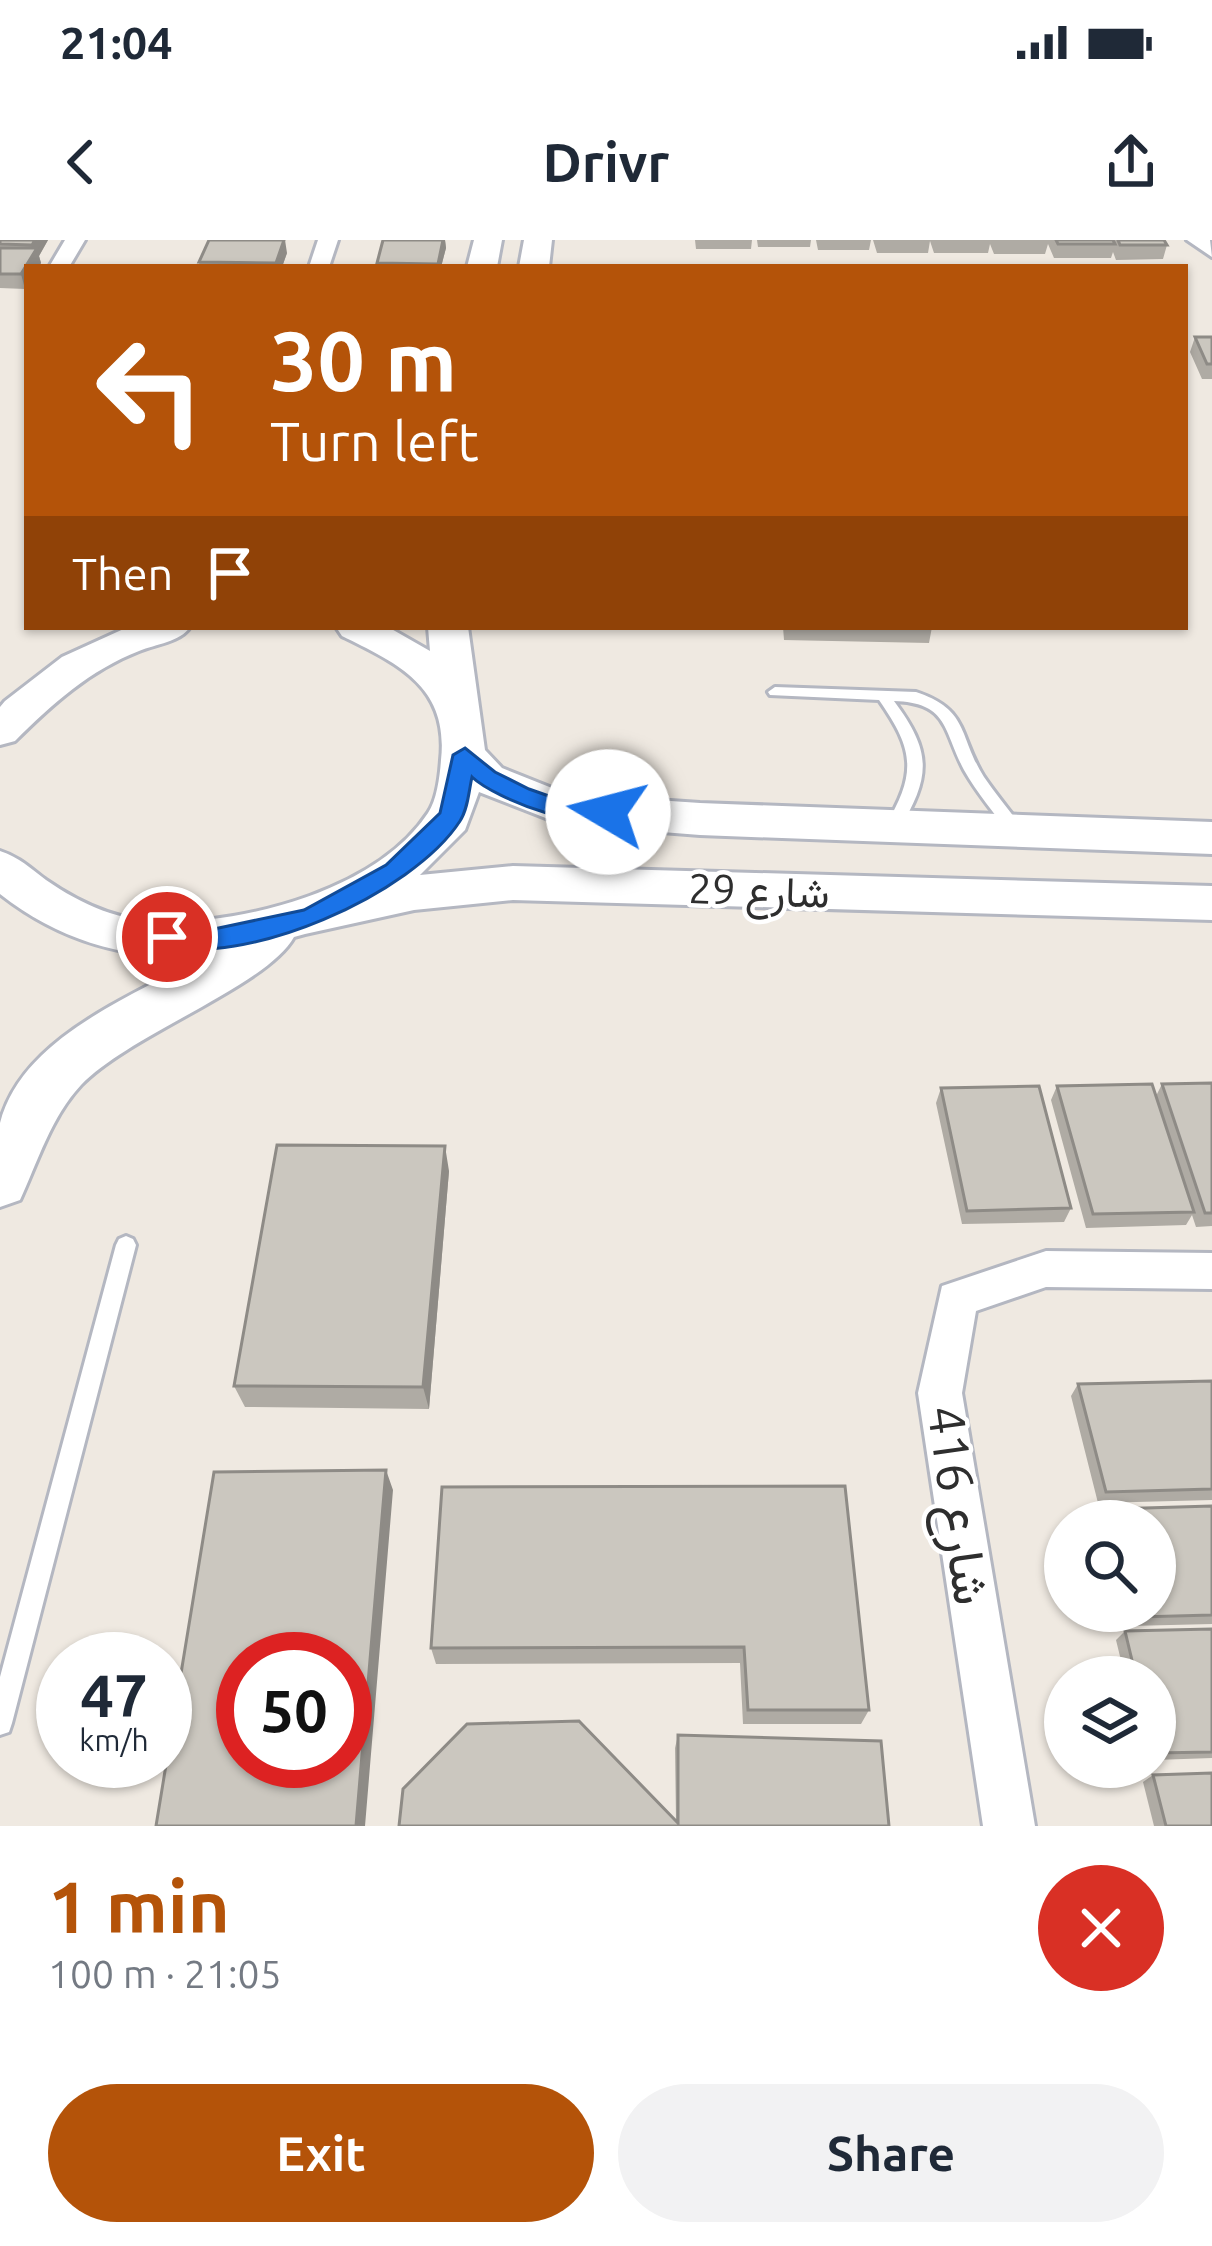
<!DOCTYPE html>
<html lang="en">
<head>
<meta charset="utf-8">
<style>
	:root { --surface:#fff; --page:#f2f2f3; --text:#1f2937; --muted:#747a83; --accent:#b45309 }
	body { margin:0; font-family:Ubuntu,Vazirmatn,sans-serif; background:var(--page); color:var(--text); height:100vh; display:flex; flex-direction:column; font-size:45px; white-space:nowrap }
	* { box-sizing:border-box; margin:0 }
	p { font-size:39px; color:var(--muted) }
	.icon { flex:none; width:66px; height:66px; fill:none; stroke:currentColor; stroke-width:2; stroke-linecap:round; stroke-linejoin:round }
	.map { position:relative; height:1586px; overflow:hidden }
	.panel { display:flex; flex-direction:column; background:var(--surface); flex:1 }
	.panel>* { flex:none }
	.top-card { position:absolute; left:24px; top:24px; width:1164px; height:366px; border-radius:0px; box-shadow:0 3px 9px #0004; background:#b45309; color:#fff; overflow:hidden }
	.tools { position:absolute; left:1044px; top:1260px; display:grid; gap:24px }
	.tools a { display:grid; place-items:center; width:132px; height:132px; border-radius:50%; background:var(--surface); box-shadow:0 3px 9px #0004; font-size:60px }
	.speed { position:absolute; left:36px; top:1392px; display:flex; gap:24px; font-size:60px; font-weight:700; text-align:center }
	.speed>* { display:grid; place-content:center; width:156px; height:156px; border-radius:50%; background:var(--surface); box-shadow:0 3px 9px #0004; line-height:1 }
	.speed small { font-size:30px; font-weight:400 }
	.speed .limit { border:18px solid #d22; background:#fff; color:#111 }
	.pin { position:absolute; display:grid; place-items:center; width:102px; height:102px; color:#fff; margin:-51px; border:6px solid #fff; border-radius:50%; box-shadow:0 3px 12px #0007 }
	.me { position:absolute; width:132px; margin:-66px; rotate:278deg; stroke-linejoin:round; filter:drop-shadow(0 0 9px #0008) }
	.turn { display:flex; align-items:center; gap:42px; height:252px; padding:0 48px; font-size:54px }
	.turn .icon { width:156px; height:156px; stroke-width:2.5 }
	.turn b { display:block; font-size:84px; line-height:102px }
	.then { display:flex; align-items:center; height:114px; padding:0 48px; background:#0003; gap:24px; font-size:45px }
	.round { display:grid; place-items:center; flex:none; width:126px; height:126px; border-radius:63px; background:var(--page) }
	.overview { display:flex; align-items:center; justify-content:space-between; height:204px; padding:0 48px }
	h1 { font-size:72px; font-weight:700; line-height:90px; color:var(--accent) }
	.primary-button { display:flex; gap:24px; margin-top:auto; padding:24px 48px }
	.primary-button a { flex:1; height:138px; border-radius:72px; background:var(--accent); color:#fff; font-size:48px; font-weight:700; line-height:138px; text-align:center }
	.primary-button a+a { background:var(--page); color:var(--text) }
	.status { display:flex; justify-content:space-between; align-items:center; height:84px; padding:0 60px; background:var(--surface); direction:ltr }
	.status svg { height:33px; fill:currentColor }
	header { display:flex; justify-content:space-between; align-items:center; height:156px; padding:0 48px; background:var(--surface); font-size:54px; font-weight:700 }
	.map>svg:first-child { display:block }
	.lines { fill:none; stroke-linecap:round; stroke-linejoin:round }
	.lane-casing { stroke:#b4b7c1; stroke-width:6 }
	.street-casing { stroke:#b4b7c1; stroke-width:6 }
	.secondary-casing { stroke:#b4b7c1; stroke-width:6 }
	.lane { fill:#fff; fill-rule:evenodd }
	.street { fill:#fff; fill-rule:evenodd }
	.secondary { fill:#fff; fill-rule:evenodd }
	.wall { fill:#afaba4 }
	.shaded-wall { fill:#8e8b86 }
	.building { fill:#cbc7bf; stroke:#8e8b86; stroke-width:3; fill-rule:evenodd }
	.route { fill:#1a73e8; stroke:#114b97; stroke-width:3 }
	.labels { text-anchor:middle; dominant-baseline:central; stroke-width:9; stroke-linejoin:round; paint-order:stroke }
	.street-label { font-size:42px; fill:#2e2e2e; stroke:#fff }
	.near-street-label { font-size:51px; fill:#2e2e2e; stroke:#fff }
</style>
</head>
<body>
<div class="status"><b>21:04</b><svg viewBox="0 0 49 12"><path d="M0 12V9h3v3zM5 12V6h3v6zM10 12V3h3v9zM15 12V0h3v12zM26 1h20v11H26zM47 4h2v5h-2z"/></svg></div>
<header><svg class="icon" aria-label="back" viewBox="0 0 24 24"><path d="M15 5l-7 7 7 7"/></svg>Drivr<svg class="icon" aria-label="share" viewBox="0 0 24 24"><path d="M12 15V3M7 8l5-5 5 5M5 13v7h14v-7"/></svg></header>
<div class="map">
<svg width="1212" height="1586" viewBox="0 0 1212 1586">
	<rect width="100%" height="100%" fill="#efe9e1"/>
	<g class="lines">
		<g class="lane-casing">
			<path id="lane" d="M775,447L916,452C970,470 958,496 984,537C996,555 1011,572 1024,590L1016,596L1010,594C994,573 977,553 964,530C943,490 949,463 894,461C932,512 931,536 899,590H887L885,586C917,533 914,510 879,460L770,455L768,452Z
				M126,996L133,999L136,1005L12,1483L9,1492L0,1495V1437L116,1005L119,999Z"/>
		</g>
		<g class="street-casing">
			<path id="street" d="M65,0H85L69,27H49Z
				M318,0H338L329,27H309Z
				M1187,0H1210L1212,17Z
				M1046,1011L1212,1013V1049L1046,1047L976,1071L962,1153L1035,1586H983L918,1153L942,1046Z"/>
		</g>
		<g class="secondary-casing">
			<path id="secondary" d="M474,0H502L497,27H467Z
				M524,0H552L549,27H519Z
				M128,387H190C180,402 156,404 139,411C90,430 52,464 15,501L0,505V467L5,461L62,417Z
				M336,387H388L430,411L428,387H468L485,510L502,528L567,554L700,563L1212,582V614L700,595L561,584L479,552L465,590L420,635L513,626L1212,646V680L513,660L414,670L305,694L294,697C267,746 130,794 81,845C51,877 38,921 20,960L0,967C0,941 0,908 0,883C22,797 134,756 202,717C126,719 61,702 0,654V611C19,617 30,628 46,640C82,665 121,682 165,682C250,682 378,649 428,573C437,560 440,535 441,520C449,447 399,424 342,396Z"/>
		</g>
		<use href="#lane" class="lane"/>
		<use href="#street" class="street"/>
		<use href="#secondary" class="secondary"/>
	</g>
	<path class="wall" d="M0,0H48L39,16L41,23L38,27H27L25,49L0,48Z
		M383,0H453H445L446,8L441,27H377Z
		M695,0H752L751,9H696Z
		M757,0H811L810,7H758Z
		M816,0H871L869,10H818Z
		M873,0H1164L1167,5L1163,19L1116,20L1113,12L1111,18H1054L1048,4L1045,14H994L990,4L988,13H934L930,1L928,13H877Z
		M287,13L282,27H200L199,22Z
		M1195,97H1212V139H1202L1190,112Z
		M783,387H932L929,403L784,400Z
		M1212,843V986L1196,987L1192,975L1186,985L1086,988L1051,860L1057,846L1156,856L1162,844Z
		M941,848L1071,968L1064,982L962,984L936,863Z
		M449,931L429,1169L245,1167L234,1146Z
		M1212,1141V1260L1098,1263L1071,1156L1078,1144Z
		M442,1247L869,1470L861,1484H743L740,1423L436,1424L431,1408Z
		M1212,1266V1384L1129,1386L1126,1371H1155V1281H1104L1103,1279L1112,1269Z
		M1212,1389V1518L1155,1520V1437H1125L1116,1400L1125,1391Z
		M678,1495L889,1586H399L676,1580L675,1508Z
		M1153,1535L1212,1586H1154L1143,1542Z"/>
	<path class="shaded-wall" d="M35,0H48L39,16L41,23L38,27H27V45L25,49L21,34L34,12L32,5Z
		M285,0L287,13L282,27H276V23Z
		M443,0H445L446,8L441,27H438Z
		M445,906L449,931L429,1169L423,1147Z
		M386,1230L393,1250L365,1586H356Z"/>
	<path class="building" d="M0,0H35L32,5L0,4Z
		M209,0H284L276,23L199,22Z
		M383,0H443L438,24L377,23Z
		M1056,0H1113L1115,4H1058Z
		M1118,0H1164L1167,5H1120Z
		M0,8H37L21,34H0Z
		M1195,97H1212V124H1207Z
		M1212,843V973H1205L1162,844Z
		M1152,844L1194,972L1093,974L1057,846Z
		M1039,846L1071,968L967,971L941,848Z
		M277,905L445,906L423,1147L234,1146Z
		M1212,1141V1249L1106,1252L1078,1144Z
		M386,1230L356,1586H156L214,1232ZM243,1419H345V1521H243Z
		M845,1246L869,1470H748L744,1407L431,1408L442,1247Z
		M1212,1266V1375L1138,1377L1137,1371H1155V1281H1115L1112,1269Z
		M1212,1389V1512L1155,1513V1437H1136L1125,1391Z
		M579,1481L678,1583V1495L881,1501L889,1586H399L403,1549L467,1484Z
		M1212,1533V1586H1166L1153,1535Z"/>
	<path class="route" d="M465,508L495,532L529,549L563,561L608,564L619,572C595,598 495,559 472,537C469,550 468,569 460,581C413,654 243,730 158,704L154,697L158,690L214,689L304,670L386,625L440,573L453,515Z"/>
	<g class="labels">
		<g class="street-label">
			<text transform="translate(759 650) rotate(2)">شارع 29</text>
		</g>
		<g class="near-street-label">
			<text transform="translate(960 1265) rotate(82)">شارع 416</text>
		</g>
	</g>
</svg>
<div class="tools">
<a><svg class="icon" aria-label="search" viewBox="0 0 24 24"><circle cx="10" cy="10" r="6"/><path d="M15 15l6 6"/></svg></a>
<a><svg class="icon" aria-label="layers" viewBox="0 0 24 24"><path d="M12 4l9 5-9 5-9-5zM3 14l9 5 9-5"/></svg></a>
</div>
<div class="speed"><div>47<small>km/h</small></div><div class="limit">50</div></div>
<div class="pin" style="left:167px;top:697px;background:#d93025"><svg class="icon" aria-label="arrive" viewBox="0 0 24 24"><path d="M6 21V4h12l-3 4 3 4H6"/></svg></div>
<svg class="me" style="left:608px;top:572px" viewBox="-20 -20 40 40"><circle r="19" fill="#fff"/><path d="M0-13L10 11 0 6-10 11z" fill="#1a73e8"/></svg>
<div class="top-card">
<div class="turn"><svg class="icon" aria-label="left" viewBox="0 0 24 24"><path d="M17 20v-9H6M10 6l-5 5 5 5"/></svg><div><b>30 m</b>Turn left</div></div>
<div class="then">Then<svg class="icon" aria-label="arrive" viewBox="0 0 24 24"><path d="M6 21V4h12l-3 4 3 4H6"/></svg></div>
</div>
</div>
<section class="panel">
<div class="overview"><div><h1>1 min</h1><p>100 m · 21:05</p></div><a class="round" style="background:#d93025;color:#fff"><svg class="icon" aria-label="close" viewBox="0 0 24 24"><path d="M6 6l12 12M18 6L6 18"/></svg></a></div>
<div class="primary-button"><a>Exit</a><a>Share</a></div>
</section>
</body>
</html>
